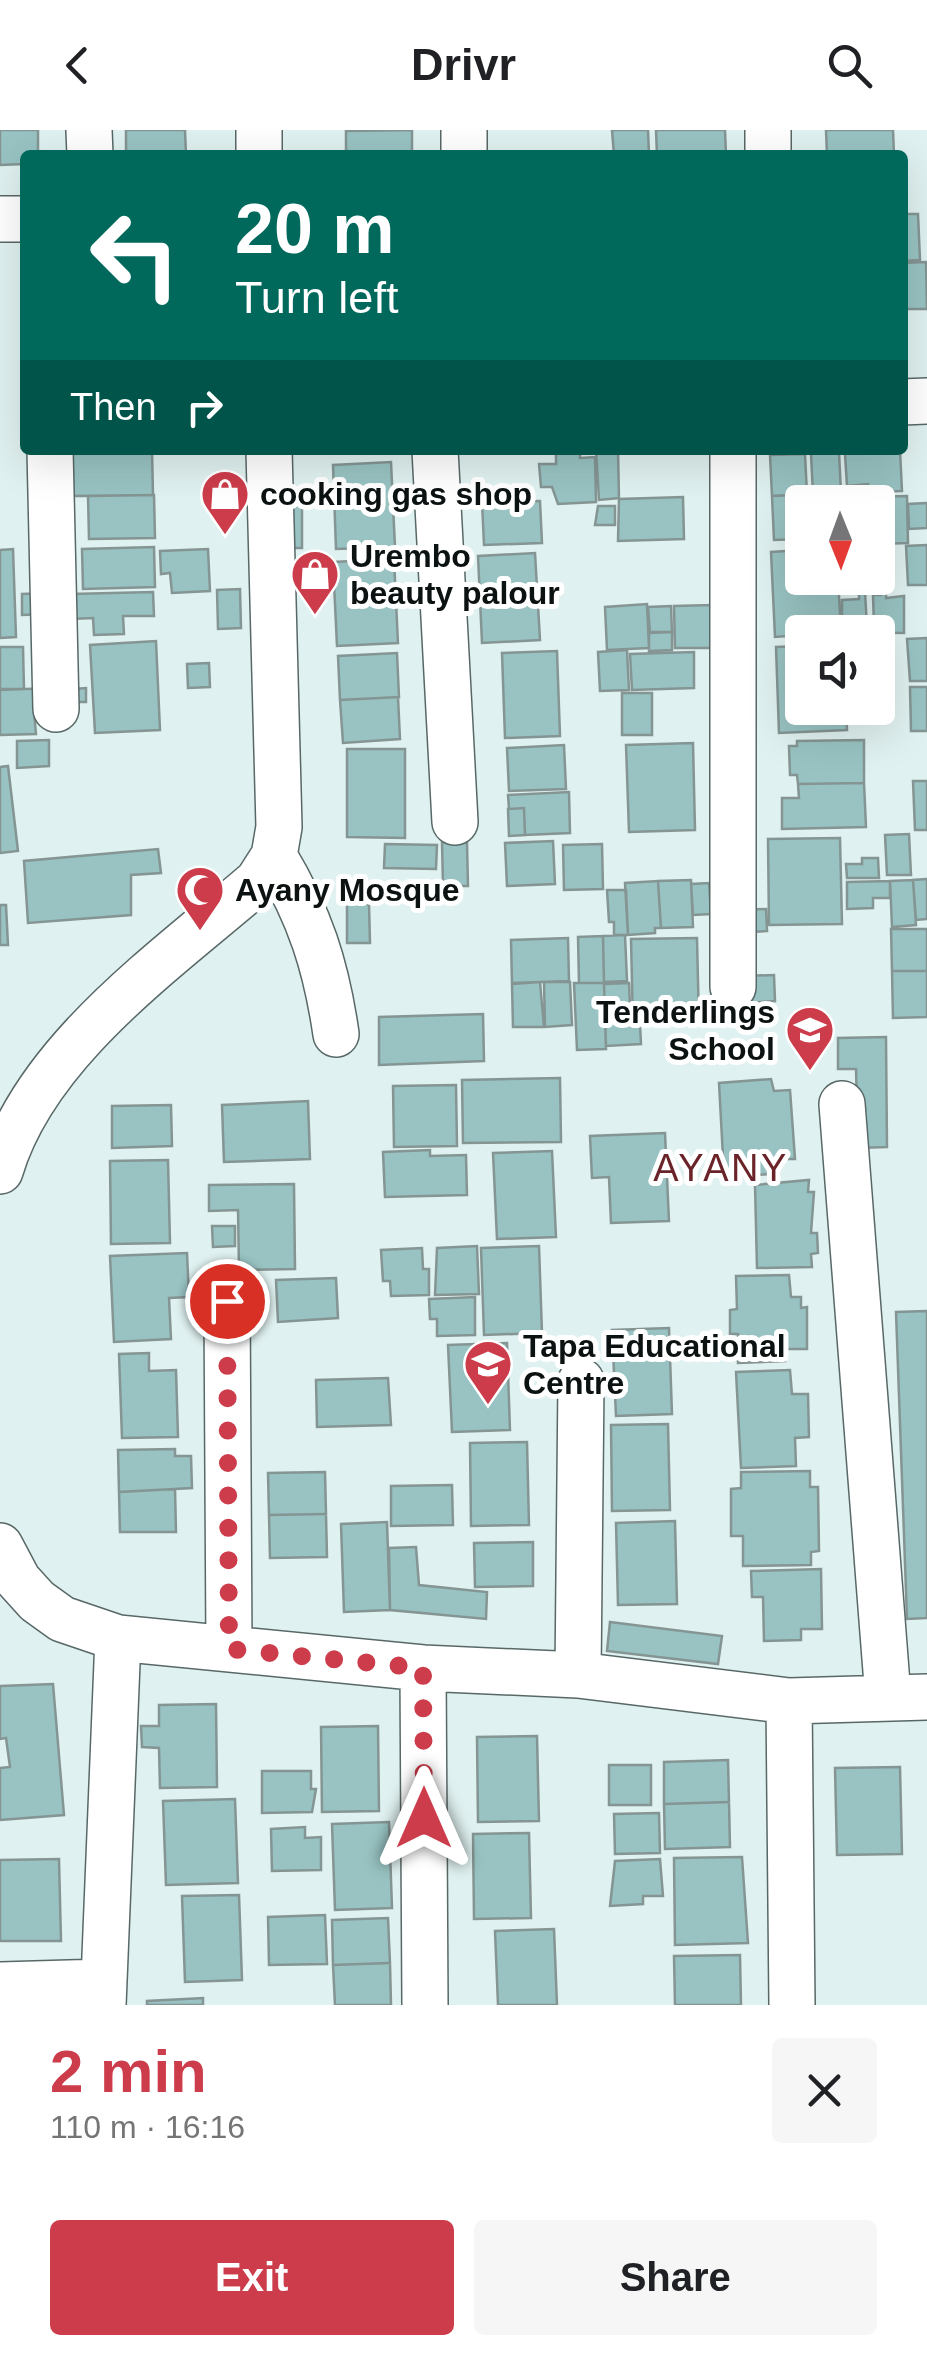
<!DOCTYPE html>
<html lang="en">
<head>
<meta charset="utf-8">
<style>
	:root { --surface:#fff; --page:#f6f6f6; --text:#202124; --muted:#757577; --accent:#cc3c4a }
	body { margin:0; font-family:Arial,sans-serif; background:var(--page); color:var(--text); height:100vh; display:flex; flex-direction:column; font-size:38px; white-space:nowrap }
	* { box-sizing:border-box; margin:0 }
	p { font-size:32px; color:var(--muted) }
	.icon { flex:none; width:55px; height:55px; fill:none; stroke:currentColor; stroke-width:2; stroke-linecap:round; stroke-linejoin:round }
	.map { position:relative; height:1875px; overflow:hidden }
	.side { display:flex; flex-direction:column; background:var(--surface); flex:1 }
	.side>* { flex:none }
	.banner { position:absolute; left:20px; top:20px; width:888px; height:305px; border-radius:10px; box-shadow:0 10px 40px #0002; background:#00695c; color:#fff; overflow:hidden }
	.needle { width:65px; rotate:179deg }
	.tools { position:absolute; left:785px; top:355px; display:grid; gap:20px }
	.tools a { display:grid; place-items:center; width:110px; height:110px; border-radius:10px; background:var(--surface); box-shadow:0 10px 40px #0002; font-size:50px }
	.pin { position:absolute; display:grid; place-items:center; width:85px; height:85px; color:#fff; margin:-42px; border:5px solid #fff; border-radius:50%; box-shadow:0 2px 10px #0007 }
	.me { position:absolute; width:110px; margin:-55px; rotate:0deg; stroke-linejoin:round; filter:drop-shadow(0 0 8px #0008) }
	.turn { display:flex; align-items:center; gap:35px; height:210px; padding:0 50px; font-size:45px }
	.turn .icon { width:130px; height:130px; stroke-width:2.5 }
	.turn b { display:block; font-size:70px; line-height:85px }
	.then { display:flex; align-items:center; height:95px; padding:0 50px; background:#0003; gap:20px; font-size:38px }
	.round { display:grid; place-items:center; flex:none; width:105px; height:105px; border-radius:10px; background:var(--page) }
	.overview { display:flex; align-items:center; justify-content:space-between; height:170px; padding:0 50px }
	h1 { font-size:60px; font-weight:700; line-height:75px; color:var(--accent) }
	.button { display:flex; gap:20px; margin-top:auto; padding:20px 50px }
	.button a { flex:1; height:115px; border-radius:10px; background:var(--accent); color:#fff; font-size:40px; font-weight:700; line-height:115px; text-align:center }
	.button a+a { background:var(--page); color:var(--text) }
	header { display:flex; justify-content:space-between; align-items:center; height:130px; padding:0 50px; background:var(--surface); font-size:45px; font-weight:700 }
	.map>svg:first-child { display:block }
	.building { fill:#98c3c2; stroke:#849594; stroke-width:2.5 }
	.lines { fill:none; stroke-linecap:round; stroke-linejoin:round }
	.minor-casing { stroke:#586867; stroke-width:48 }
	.minor { stroke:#fff; stroke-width:45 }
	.route { stroke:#cc3c4a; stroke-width:18; stroke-dasharray:0 32.4 }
	.labels { text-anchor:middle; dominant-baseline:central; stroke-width:10; stroke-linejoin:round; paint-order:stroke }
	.poi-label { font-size:32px; font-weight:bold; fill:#0c1212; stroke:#fff; text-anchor:start }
	.quarter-label { font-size:38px; letter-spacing:2.5px; fill:#6a2429; stroke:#fff }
</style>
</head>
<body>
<header><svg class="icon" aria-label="back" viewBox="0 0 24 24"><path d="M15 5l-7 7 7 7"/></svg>Drivr<svg class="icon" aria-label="search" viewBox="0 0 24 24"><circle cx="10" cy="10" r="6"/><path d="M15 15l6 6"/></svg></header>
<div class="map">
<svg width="927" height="1875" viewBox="0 0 927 1875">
	<rect width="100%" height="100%" fill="#dff1f0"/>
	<path class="building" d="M0,0H38V25H25V34L0,35Z
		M126,0H185L186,25H126Z
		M412,0V25H346V1Z
		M612,0H648L649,25H614Z
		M656,0H725L726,25H657Z
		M826,0H893L894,25H827Z
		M902,84H918L920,130L902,131Z
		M926,132L927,179H902V133Z
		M152,320L153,365L71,366L70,321Z
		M556,320H580V328L595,327L596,372L558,374L552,357H541L539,334H556Z
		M596,320H618L619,368L599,370Z
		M866,320H900L902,361L868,362V354L847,356L845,324Z
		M839,322L841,363L813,364L811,324Z
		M805,324L807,364L772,366L770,325Z
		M391,332L395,417L336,419L333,335Z
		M841,363L842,372H802V409L774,410L772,366Z
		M154,365L155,408L89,409L88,366Z
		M907,366L908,413L878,414V372H850V367Z
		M683,367L684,409L618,411L619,369Z
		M540,371L542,413L484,415L482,372Z
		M927,373V398L909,399L908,374Z
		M285,376H302V418H286Z
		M598,376H615V395H595Z
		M927,415V455H908L906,416Z
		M154,417L155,457L83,459L82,419Z
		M13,419L16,507L0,508V420Z
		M208,419L210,461L172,463L170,443L161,444L160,421Z
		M802,420V448H838L841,502L775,507L771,422Z
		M535,423L540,510L482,513L478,426Z
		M394,429L398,513L337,516L333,432Z
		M240,459L241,498L218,499L217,460Z
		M881,460H886V468L904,466V503L842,502V470L859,469V462H865L867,497H874L873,465H881Z
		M153,462L154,486H123L124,504L94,505L93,488L72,489L71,464Z
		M47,463V484L22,485V464Z
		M647,474L649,518L607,520L605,477Z
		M712,475V518H675L674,476Z
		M671,476L672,502H650L648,477Z
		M672,502V520L649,521V503Z
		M927,508V551H910L907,509Z
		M156,511L160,600L95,603L90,515Z
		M802,516V578H846L847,600L779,603L776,517Z
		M0,517H23L24,559H0Z
		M627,520L629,560L600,561L598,522Z
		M557,521L560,606L505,608L502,523Z
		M694,522V558L632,560L630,524Z
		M397,523L399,567L340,570L338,526Z
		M209,533L210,557L188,558L187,534Z
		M910,557H927V601H911Z
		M49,558L34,582L36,604L0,605V560Z
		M86,558V572H75L74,559Z
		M622,563H652V605H622Z
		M398,567L400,609L343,613L340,570Z
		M49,610V636L17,638V611Z
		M864,610V653L798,654L797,645H790L789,616H797V611Z
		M693,613L695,700L629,702L626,615Z
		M564,615L566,659L509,661L507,618Z
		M347,619H405V708L347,707Z
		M8,636L18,721L0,723V637Z
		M913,651H927V700H915Z
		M864,653L866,697L782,699V668H799L798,654Z
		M569,662L570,703L525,705L524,678L509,679L508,665Z
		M524,678L525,705L509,706L508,679Z
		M909,704L911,745H887L885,705Z
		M840,708L842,794L769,795L768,709Z
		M553,711L555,754L507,756L505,713Z
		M442,712H467L468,756H443Z
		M385,714L437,715L436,739L384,738Z
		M602,714L603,759L564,760L563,715Z
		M158,719L161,743L131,745V785L28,793L24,731Z
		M862,728H878L879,748H847L846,734H862Z
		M927,749V789L916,790L913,750Z
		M691,750L693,797L661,798L658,751Z
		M913,750L916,795L892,797L890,751Z
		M658,751L661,798H655V803L628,805L625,753Z
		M890,751V768H873V778L847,779V752Z
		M709,753L711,784L693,785L691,754Z
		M419,756H443V770H419Z
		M607,760H626L628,805H614V792H609Z
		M347,774H369L370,813H347Z
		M0,775H6L8,815H0Z
		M766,779L767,801L736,803L735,780Z
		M891,799H927V841H892Z
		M625,805L627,851L604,852L603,806Z
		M603,806L604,853H579L578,807Z
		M568,808L569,851L512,853L511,810Z
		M697,808L699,893L633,895L631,809Z
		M892,841H927V887L893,888Z
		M774,845L775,871L745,873L743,846Z
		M540,852L544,897H513L512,854Z
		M544,852H570L572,895L545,897Z
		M574,853H604L606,919L577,920Z
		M629,853L631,896L640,895L641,914L606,916L604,854Z
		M483,884L484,931L379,935V887Z
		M886,907L887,1017L858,1018L856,939H838V908Z
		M560,948L561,1012L463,1013L462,950Z
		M771,949L774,961L790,960L795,1029H778L779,1044L724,1046L719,953Z
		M456,955L457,1016L394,1017L393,956Z
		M308,971L310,1029L224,1032L222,975Z
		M171,975L172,1016L112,1018V976Z
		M665,1003L669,1091L611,1093L609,1047L592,1048L590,1006Z
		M430,1020V1026L466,1025L467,1065L385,1067L383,1022Z
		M552,1021L556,1107L497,1109L493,1023Z
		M168,1030L170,1113L111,1114L110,1031Z
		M809,1050L808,1062H814L811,1103H817L818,1123L811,1124L812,1137L757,1138L755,1055Z
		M294,1054L295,1139L239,1140L238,1080L209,1081V1055Z
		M212,1096H235V1116L213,1117Z
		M477,1116L479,1164L435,1165L437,1118Z
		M539,1116L542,1203L484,1205L481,1118Z
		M422,1118L423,1139H429V1165L391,1166L390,1151H383L381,1120Z
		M187,1123L189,1167L169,1168L171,1209L114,1212L110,1126Z
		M789,1145L791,1167H801V1178L807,1177V1219H784L785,1231L738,1233V1204H730V1180L737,1179L736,1146Z
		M336,1148L338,1188L278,1192L276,1150Z
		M475,1167V1205L437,1206V1189H430L429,1169Z
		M927,1181V1488L907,1489L896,1182Z
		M669,1198L672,1284L616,1286L612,1200Z
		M507,1213L510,1300L452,1302L448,1215Z
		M149,1223V1241L176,1240L178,1307L122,1308L119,1224Z
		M790,1240L792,1264H808L809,1307L795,1308L796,1336L741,1338L736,1242Z
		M388,1248L391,1295L317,1297L316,1250Z
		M668,1294L670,1380L612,1381L611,1295Z
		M527,1312L529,1395L471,1396L470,1313Z
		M175,1319V1326H191L192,1358L119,1362L118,1320Z
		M810,1341V1357H818L819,1421L811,1422V1435L743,1436V1406H731V1359L741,1358V1342Z
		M325,1342L326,1384L269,1385L268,1343Z
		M452,1355L453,1395L391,1396V1356Z
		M175,1359L176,1402H120L119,1362Z
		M326,1384L327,1427L270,1428L269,1385Z
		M675,1391L677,1474L618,1475L616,1393Z
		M387,1392L390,1480L344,1482L341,1394Z
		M533,1412V1456L475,1457L474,1413Z
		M416,1417L419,1455L487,1462L486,1489L390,1480L389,1418Z
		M821,1439L822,1499H801V1510L764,1511L763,1467H752L751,1441Z
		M610,1492L722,1506L718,1534L607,1521Z
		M53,1554L64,1685L0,1690V1638L10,1637L6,1608L0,1609V1556Z
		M216,1574L217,1657L160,1658L159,1618L142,1617L141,1596H159V1575Z
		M378,1596L379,1681L322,1682L321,1597Z
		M537,1606L539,1691L478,1692L477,1607Z
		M728,1630L729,1672L664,1674V1632Z
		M609,1635H651V1675H609Z
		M900,1637L902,1724L837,1725L835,1638Z
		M262,1641H311V1659H316L312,1682L262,1683Z
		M235,1669L238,1753L166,1755L163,1671Z
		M729,1672L730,1717L665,1719L664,1674Z
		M659,1683L660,1723L615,1724L614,1684Z
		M389,1692L392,1778L335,1780L332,1694Z
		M305,1697V1708L321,1707V1740L272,1741L271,1699Z
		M529,1703L531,1788L474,1789L473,1704Z
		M742,1727L748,1813L675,1815L674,1728Z
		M59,1729L61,1811H0V1730Z
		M660,1729L663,1766H643V1774L610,1776L615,1731Z
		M239,1765L242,1850L185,1852L182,1766Z
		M325,1785L327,1834L269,1835L268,1787Z
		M388,1788L390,1833L333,1835L332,1790Z
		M554,1799L557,1875H498L495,1801Z
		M740,1825L741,1875H675L674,1826Z
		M390,1833L391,1875H335L333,1835Z
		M203,1868V1875H147V1871Z"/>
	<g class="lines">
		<g class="minor-casing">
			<path id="minor" d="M89,0L90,25
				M259,0V25
				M768,0V25
				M464,25V0
				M0,89H25
				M902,272L927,271
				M50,320L56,579
				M435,320L455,692
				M274,726C310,786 326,835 336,904
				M733,857V320
				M842,974L888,1567
				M0,1041C35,921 167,830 258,751L274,726L279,697L269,320
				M227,1171L229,1519
				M0,1416L18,1450L37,1471L62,1489L118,1508L423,1538L578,1545L789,1571L927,1567
				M423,1538L425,1875
				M578,1545L581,1251
				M789,1571L792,1875
				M0,1855L103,1852
				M103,1875L118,1508"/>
		</g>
		<use href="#minor" class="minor"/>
	</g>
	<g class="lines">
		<path class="route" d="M227,1171L229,1519L423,1538L424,1688"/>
	</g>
	<defs>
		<g id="shop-pin" transform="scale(2.5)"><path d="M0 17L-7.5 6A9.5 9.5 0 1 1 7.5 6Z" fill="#cc3c4a" stroke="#fff"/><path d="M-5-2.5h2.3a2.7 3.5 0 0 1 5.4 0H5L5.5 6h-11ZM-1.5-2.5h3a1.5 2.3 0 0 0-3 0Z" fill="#fff"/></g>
		<g id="mosque-pin" transform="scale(2.5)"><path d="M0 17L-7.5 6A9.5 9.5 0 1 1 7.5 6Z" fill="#cc3c4a" stroke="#fff"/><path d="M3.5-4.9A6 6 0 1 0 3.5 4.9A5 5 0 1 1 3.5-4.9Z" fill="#fff"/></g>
		<g id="school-pin" transform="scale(2.5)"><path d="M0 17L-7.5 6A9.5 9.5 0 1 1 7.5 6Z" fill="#cc3c4a" stroke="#fff"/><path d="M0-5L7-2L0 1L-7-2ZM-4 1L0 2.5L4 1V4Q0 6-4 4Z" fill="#fff"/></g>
	</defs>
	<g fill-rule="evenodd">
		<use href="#shop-pin" x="225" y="364"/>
		<use href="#shop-pin" x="315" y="444"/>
		<use href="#mosque-pin" x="200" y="760"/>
		<use href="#school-pin" x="810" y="900"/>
		<use href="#school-pin" x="488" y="1234"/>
	</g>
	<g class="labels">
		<g class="poi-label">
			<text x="260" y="364">cooking gas shop</text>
			<text x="350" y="426">Urembo<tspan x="350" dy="37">beauty palour</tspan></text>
			<text x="235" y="760">Ayany Mosque</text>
			<text x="775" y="882" text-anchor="end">Tenderlings<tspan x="775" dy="37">School</tspan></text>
			<text x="523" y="1216">Tapa Educational<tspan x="523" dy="37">Centre</tspan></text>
		</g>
		<g class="quarter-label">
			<text x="721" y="1038">AYANY</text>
		</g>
	</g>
</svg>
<div class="tools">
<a><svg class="needle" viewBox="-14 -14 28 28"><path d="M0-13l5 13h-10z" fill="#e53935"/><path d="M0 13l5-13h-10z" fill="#757577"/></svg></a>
<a><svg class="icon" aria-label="sound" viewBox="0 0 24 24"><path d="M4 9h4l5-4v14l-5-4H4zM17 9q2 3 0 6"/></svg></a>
</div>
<div class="pin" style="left:227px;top:1171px;background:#d93025"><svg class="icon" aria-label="arrive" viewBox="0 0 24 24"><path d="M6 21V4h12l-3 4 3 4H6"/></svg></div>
<svg class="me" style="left:424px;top:1688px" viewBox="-20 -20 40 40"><path d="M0-17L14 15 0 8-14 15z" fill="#cc3c4a" stroke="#fff" stroke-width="4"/></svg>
<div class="banner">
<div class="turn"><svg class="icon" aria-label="left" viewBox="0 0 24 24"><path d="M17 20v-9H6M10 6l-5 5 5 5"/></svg><div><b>20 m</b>Turn left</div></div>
<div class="then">Then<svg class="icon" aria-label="right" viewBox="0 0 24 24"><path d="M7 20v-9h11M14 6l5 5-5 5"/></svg></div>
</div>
</div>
<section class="side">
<div class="overview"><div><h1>2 min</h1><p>110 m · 16:16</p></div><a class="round"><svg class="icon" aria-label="close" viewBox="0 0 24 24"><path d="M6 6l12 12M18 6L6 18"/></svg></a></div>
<div class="button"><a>Exit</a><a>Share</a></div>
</section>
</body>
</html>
